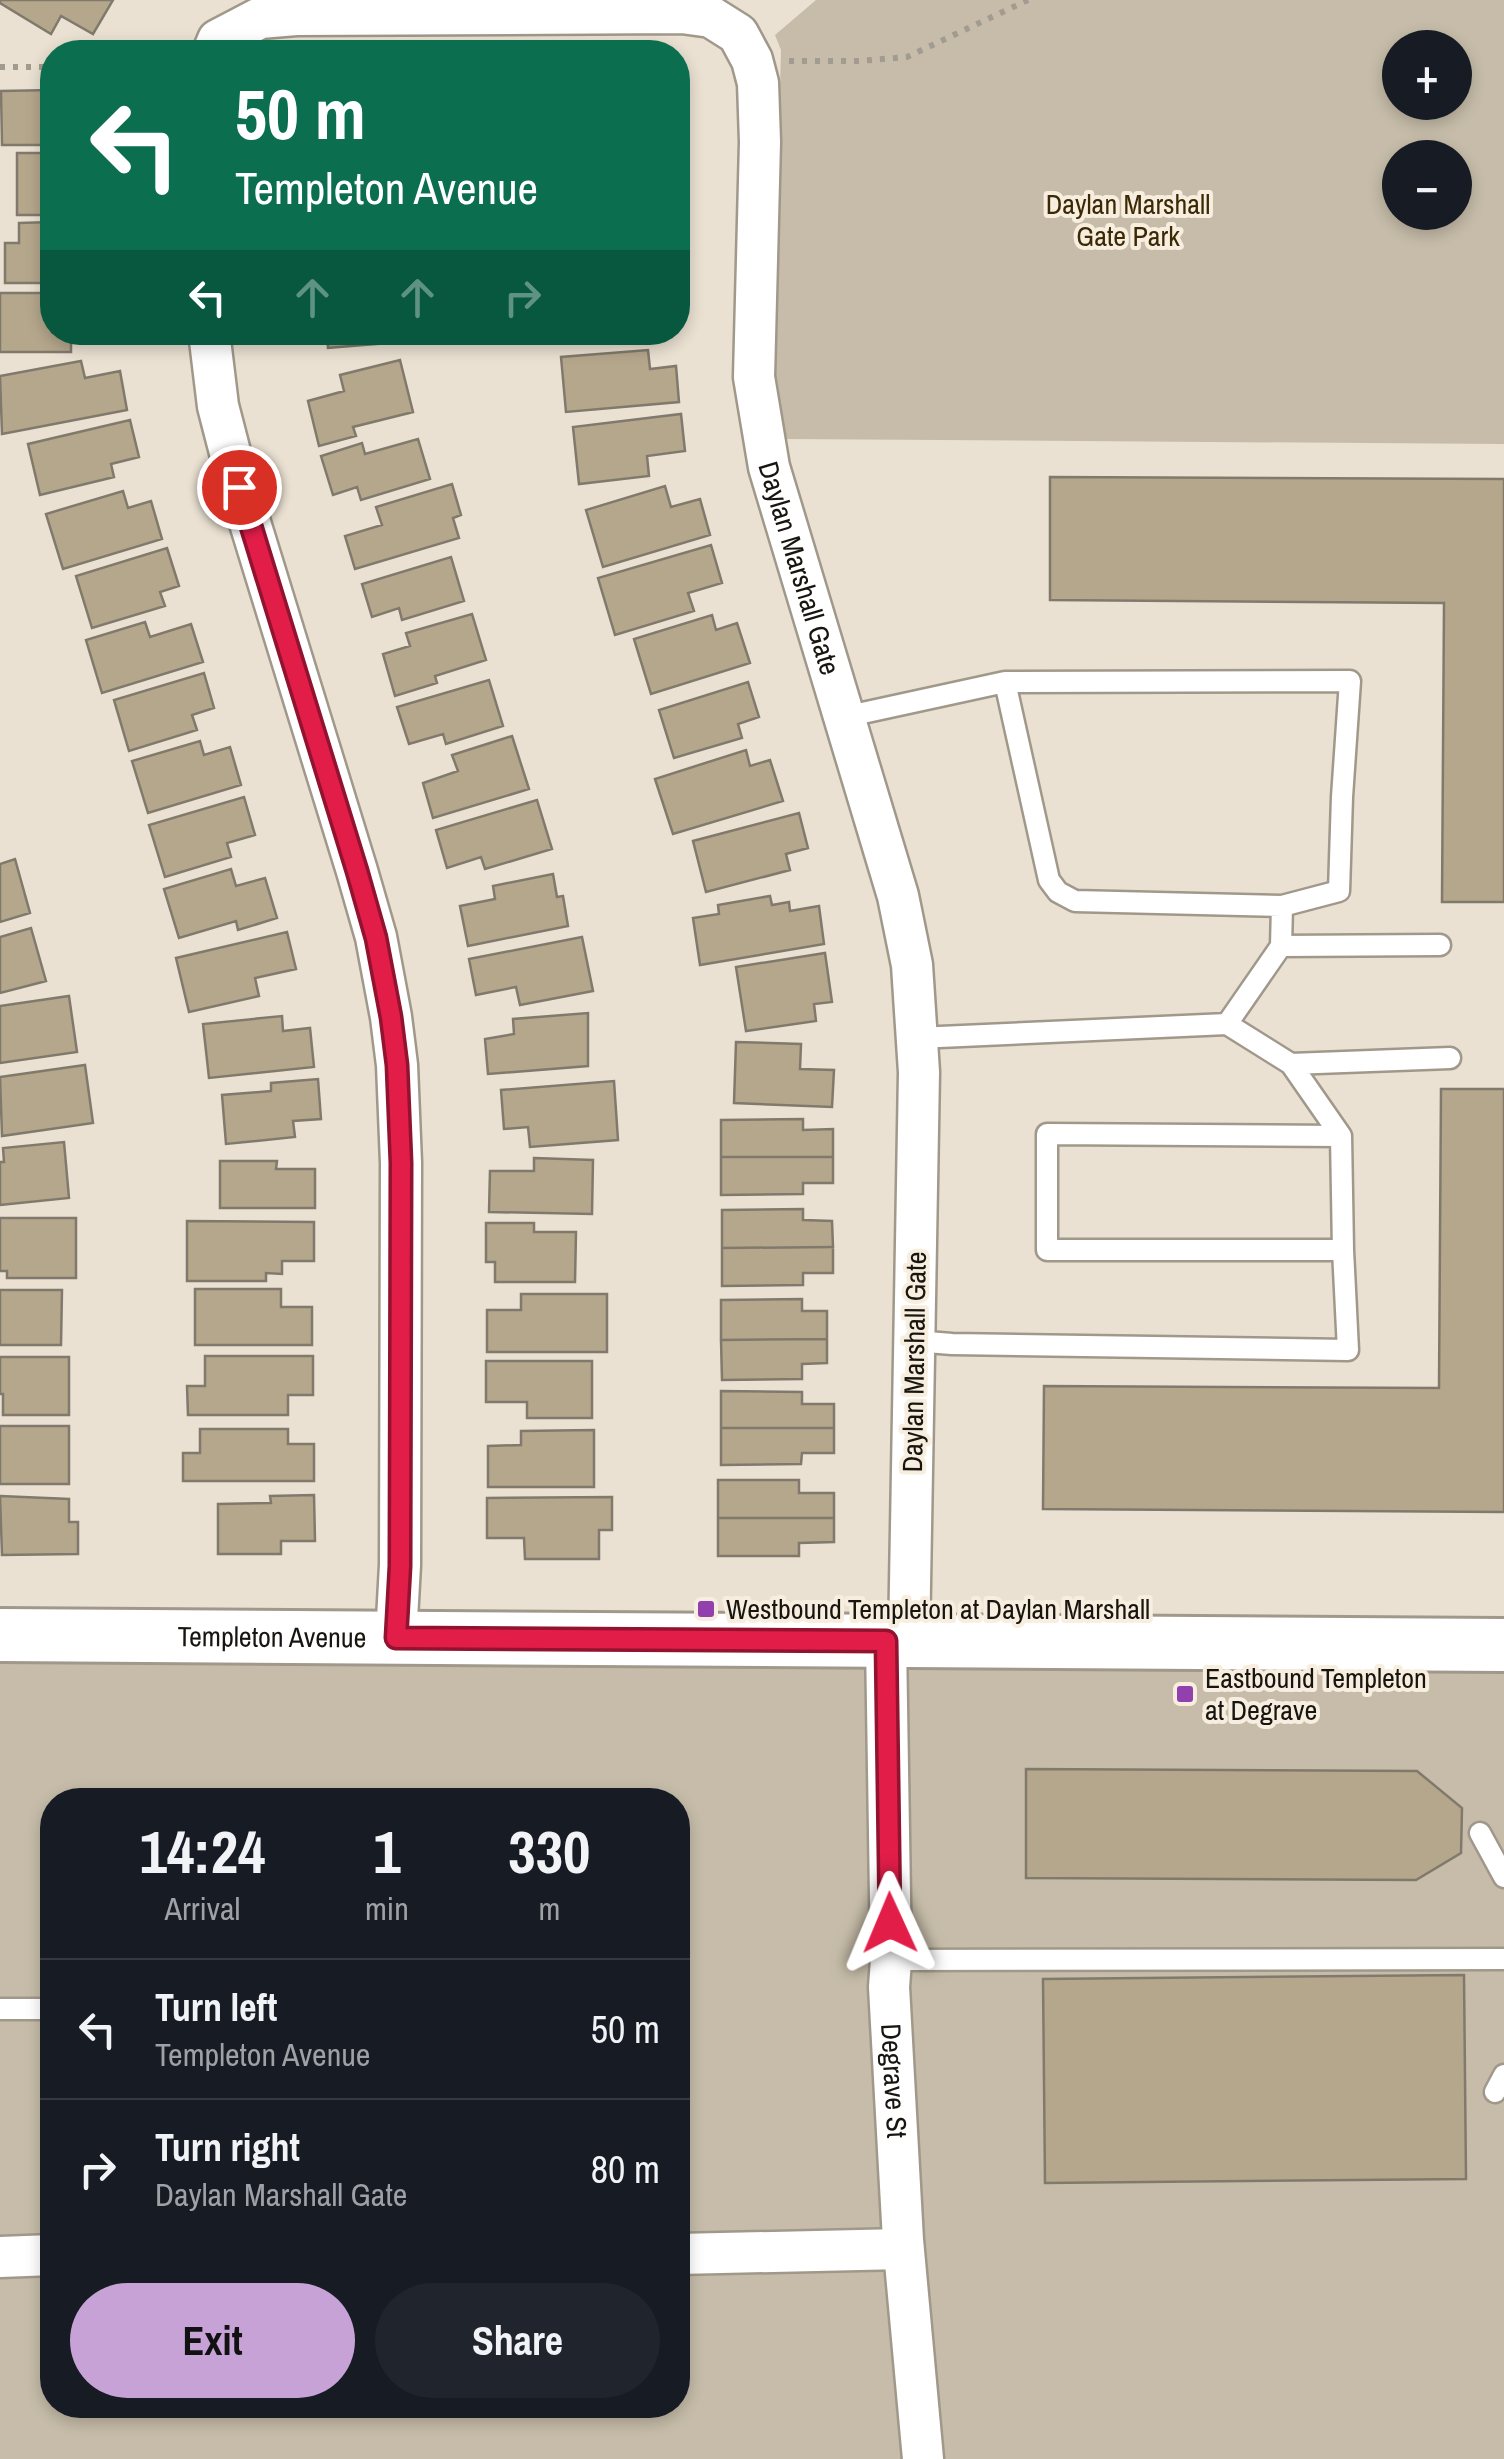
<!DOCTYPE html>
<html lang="en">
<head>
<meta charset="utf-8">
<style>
	:root { --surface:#171b24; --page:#20242c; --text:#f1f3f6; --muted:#9ea1a6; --line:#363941; --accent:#c7a2d6 }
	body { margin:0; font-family:"Archivo Narrow",sans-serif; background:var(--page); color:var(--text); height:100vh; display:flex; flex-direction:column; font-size:38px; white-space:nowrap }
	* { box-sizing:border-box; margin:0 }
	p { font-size:32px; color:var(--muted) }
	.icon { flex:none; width:55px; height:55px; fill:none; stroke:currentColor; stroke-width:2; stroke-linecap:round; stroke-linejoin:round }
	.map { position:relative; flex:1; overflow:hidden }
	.side { position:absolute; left:40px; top:1788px; width:650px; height:630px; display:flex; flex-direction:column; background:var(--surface); border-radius:40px; box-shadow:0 5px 15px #0003 }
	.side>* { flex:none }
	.top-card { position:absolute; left:40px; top:40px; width:650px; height:305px; border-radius:40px; box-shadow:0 5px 15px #0003; background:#0b6e4f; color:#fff; overflow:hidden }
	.buttons { position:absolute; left:1382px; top:30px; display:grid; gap:20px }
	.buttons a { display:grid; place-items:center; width:90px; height:90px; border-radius:50%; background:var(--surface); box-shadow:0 5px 15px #0003; font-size:50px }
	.pin { position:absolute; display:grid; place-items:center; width:85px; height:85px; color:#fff; margin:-42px; border:5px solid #fff; border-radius:50%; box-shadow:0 2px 10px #0007 }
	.me { position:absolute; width:110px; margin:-55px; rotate:359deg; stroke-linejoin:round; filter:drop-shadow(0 0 8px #0008) }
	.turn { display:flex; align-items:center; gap:35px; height:210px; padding:0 30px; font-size:45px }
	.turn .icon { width:130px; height:130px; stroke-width:2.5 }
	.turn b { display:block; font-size:70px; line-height:85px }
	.lanes { display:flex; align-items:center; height:95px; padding:0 30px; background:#0003; justify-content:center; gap:50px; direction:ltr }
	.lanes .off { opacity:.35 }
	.eta { display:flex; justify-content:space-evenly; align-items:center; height:170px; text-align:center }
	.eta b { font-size:60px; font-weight:800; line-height:70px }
	.primary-button { display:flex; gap:20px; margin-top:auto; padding:20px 30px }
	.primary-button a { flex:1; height:115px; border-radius:60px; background:var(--accent); color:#111; font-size:40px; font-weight:800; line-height:115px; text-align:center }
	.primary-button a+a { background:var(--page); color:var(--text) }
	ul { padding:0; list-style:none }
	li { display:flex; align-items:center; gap:30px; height:140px; padding:0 30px; border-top:2px solid var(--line) }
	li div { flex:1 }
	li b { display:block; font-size:38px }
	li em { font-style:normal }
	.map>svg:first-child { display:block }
	.green { fill:#c6bca9; fill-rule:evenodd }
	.building { fill:#b5a78c; stroke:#817a6c; stroke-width:2.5 }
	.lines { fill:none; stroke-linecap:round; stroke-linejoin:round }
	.service-casing { stroke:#a0988a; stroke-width:25 }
	.minor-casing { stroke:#a0988a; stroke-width:45 }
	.tertiary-casing { stroke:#a0988a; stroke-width:58 }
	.path { stroke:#a29b90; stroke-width:6; stroke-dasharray:5 8; stroke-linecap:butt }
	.service { stroke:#fff; stroke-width:20 }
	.minor { stroke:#fff; stroke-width:40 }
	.tertiary { stroke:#fff; stroke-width:52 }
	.route-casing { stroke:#92132f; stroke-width:25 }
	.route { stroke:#e11d48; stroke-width:18 }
	.poi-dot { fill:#9340af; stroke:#f7eedf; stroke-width:4 }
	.labels { text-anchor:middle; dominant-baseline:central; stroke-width:8; stroke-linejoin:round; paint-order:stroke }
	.park-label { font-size:28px; fill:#3a2904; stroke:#f7eedf }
	.street-label { font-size:28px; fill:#181510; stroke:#f7eedf }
	.poi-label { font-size:28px; fill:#181510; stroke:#f7eedf; text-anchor:start }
</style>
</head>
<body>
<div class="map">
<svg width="1504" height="2459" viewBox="0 0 1504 2459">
	<rect width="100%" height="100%" fill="#eae1d2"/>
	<path class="green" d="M816,0H1504V444L786,439L773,367L781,50L775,35ZM1400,48H1455V102H1400ZM1400,158H1455V212H1400Z
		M0,1634L1504,1645V2459H0ZM52,1800H678V2405H52Z"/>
	<path class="building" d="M0,0H113L93,34L61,16L51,34L0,3Z
		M52,90V145H2L1,91Z
		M17,153H52V215H17Z
		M52,222V283H5V243H19V223Z
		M0,293H52V332H71V352H0Z
		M327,332H399L400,342L328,348Z
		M568,332H651V337L568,336Z
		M648,350L650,369L676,366L679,402L566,412L561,357Z
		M400,360L413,412L353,427L356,436L319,446L308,401L344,391L340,375Z
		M81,361L85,378L120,371L127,410L2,434L0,376Z
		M681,414L685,451L647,456L649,476L579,484L573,427Z
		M130,420L139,457L111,464L114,477L40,495L28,444Z
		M418,439L430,479L361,500L357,487L333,495L321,456L362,443L365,454Z
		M1050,477L1504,479V902H1442L1444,603L1050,600Z
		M452,484L461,515L453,518L459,538L355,569L345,536L382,525L376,507Z
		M665,486L671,507L700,499L710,535L603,567L586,510Z
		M123,491L128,508L151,501L162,539L63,569L46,514Z
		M711,545L722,583L688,593L694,611L615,635L598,578Z
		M167,548L179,586L160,592L165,606L92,628L76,576Z
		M451,557L464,601L402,620L399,608L372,617L362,584Z
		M472,614L486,660L435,676L437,683L395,696L383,654L410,646L406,633Z
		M712,615L716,630L737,623L750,663L651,694L634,639Z
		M145,622L150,637L191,624L203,662L102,693L86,640Z
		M204,673L214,708L192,715L197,730L129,751L114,700Z
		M489,680L503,726L446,744L443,734L409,744L397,707Z
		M748,682L759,717L738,724L742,738L674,758L659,710Z
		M512,736L529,789L433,818L423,783L458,771L452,755Z
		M200,741L204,755L230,747L241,785L148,813L132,761Z
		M746,750L750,766L770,760L783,801L673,834L655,779Z
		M244,797L255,835L227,843L231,857L165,877L149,825Z
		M537,800L552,849L485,869L481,857L447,868L436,830Z
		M799,813L808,848L786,854L790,870L706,892L693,841Z
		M15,859L30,913L0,922V864Z
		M231,869L236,886L265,878L277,918L238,930L236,921L179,938L164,889Z
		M553,874L557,897L563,896L568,926L468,946L460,906L495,899L493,886Z
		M770,896L772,905L789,902L790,911L819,906L824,944L700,965L693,918L719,914L718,905Z
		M31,928L46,981L0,993V937Z
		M287,932L296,969L255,978L259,996L189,1012L176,958Z
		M582,937L593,991L520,1005L516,987L476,995L469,959Z
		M825,953L832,1002L814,1004L816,1021L746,1031L736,967Z
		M69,996L77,1052L0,1063V1006Z
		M588,1013V1066L488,1074L485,1039L514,1034L513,1019Z
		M282,1016L283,1031L310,1028L314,1067L209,1078L203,1024Z
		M736,1042L801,1044L800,1069L834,1070L832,1107L734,1103Z
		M85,1065L93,1123L2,1136L0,1077Z
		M318,1079L321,1119L293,1121L295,1137L226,1144L222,1095L271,1091V1083Z
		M614,1081L618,1140L530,1147L528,1127L504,1129L501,1090Z
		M1441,1089H1504V1512L1043,1509L1044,1386L1439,1388Z
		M803,1119V1130L833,1129V1157H721V1120Z
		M64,1142L69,1198L0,1205V1162H4L3,1148Z
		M721,1157H833V1183H803V1194L721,1195Z
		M534,1158L593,1160L592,1214L489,1212L490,1171H534Z
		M220,1161H277L276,1169H315V1208H220Z
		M803,1209V1220L832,1221L833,1247L722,1248V1210Z
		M0,1218H76V1278H7V1271H0Z
		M187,1221L314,1222V1261H282V1274L266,1273V1281H187Z
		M486,1223H534V1232H576L575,1282H495V1262H486Z
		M833,1247V1273H803V1285L722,1286V1248Z
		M195,1289H281V1307H312V1345H195Z
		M0,1290H62L61,1345H0Z
		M521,1294H607V1352H487V1310H521Z
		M802,1299V1311H827V1339L721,1340V1300Z
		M827,1339V1363L802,1364V1379L722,1380L721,1340Z
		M205,1356H313V1395H288V1415H188L187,1386H205Z
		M0,1357H69V1415H3V1394H0Z
		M486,1361H592V1418H527V1402H486Z
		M721,1391L802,1392V1404H834V1428H721Z
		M0,1426H69V1484H0Z
		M721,1428H834V1453H802L801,1464L721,1465Z
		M200,1429H288V1444H314V1481H183V1453H200Z
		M594,1430V1487H488V1446L521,1445V1431Z
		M718,1480H799V1493H834V1518H718Z
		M314,1495L315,1541H281V1554H218V1504L271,1503L270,1496Z
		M0,1496L69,1499V1522H78V1554L2,1555Z
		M612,1497V1530H599V1559H525L524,1538H487V1498Z
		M718,1518H834V1542L799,1543V1556H718Z
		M1026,1769L1417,1771L1462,1808L1461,1853L1416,1880L1026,1878Z
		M1464,1975L1466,2179L1045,2183L1043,1979Z"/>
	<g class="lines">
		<g class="service-casing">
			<path id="service" d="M1005,682L1350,681L1342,797L1339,891L1282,906
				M844,717L1005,682L1049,880L1058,892L1075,901L1282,906L1281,946L1227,1024
				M1281,946L1440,945
				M917,1038L1227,1024L1291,1064
				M1341,1136L1047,1134V1250H1343
				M914,1341L952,1344L1348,1350L1343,1250L1341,1136L1291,1064L1450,1058
				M1480,1833L1504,1877
				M891,1960L1504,1959
				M0,2009H52
				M1495,2092L1504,2075"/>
		</g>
		<g class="minor-casing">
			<g id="minor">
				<path id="s1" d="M213,52L218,40L260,18L296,15L682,13L711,17L738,34L752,60L758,83L760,142L754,377L769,467L898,896L912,965L919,1072L909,1641"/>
				<path d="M209,332L218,406L239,487L357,871L376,937L391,1017L397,1065L401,1163L400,1565L396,1638"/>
				<path id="s2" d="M886,1641L891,1960L889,1987L903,2240L923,2459"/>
				<path d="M678,2254L903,2249"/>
				<path d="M0,2257L52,2255"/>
			</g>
		</g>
		<g class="tertiary-casing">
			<g id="tertiary">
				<path id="s3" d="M0,1635L1504,1645"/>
			</g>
		</g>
		<path class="path" d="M789,61H859L907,57L1028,0
			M0,67H52"/>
		<use href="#service" class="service"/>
		<use href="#minor" class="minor"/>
		<use href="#tertiary" class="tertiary"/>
	</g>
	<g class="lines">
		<g class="route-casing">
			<path id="route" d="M239,487L357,871L376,938L391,1017L397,1065L401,1163L400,1566L396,1638L886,1641L890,1923"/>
		</g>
		<use href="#route" class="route"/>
	</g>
	<g class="poi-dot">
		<rect x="696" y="1599" width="20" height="20" rx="5"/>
		<rect x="1175" y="1684" width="20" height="20" rx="5"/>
	</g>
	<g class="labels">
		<g class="park-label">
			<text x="1128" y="204">Daylan Marshall<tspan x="1128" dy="32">Gate Park</tspan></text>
		</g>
		<g class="street-label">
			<text stroke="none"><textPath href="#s1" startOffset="1088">Daylan Marshall Gate</textPath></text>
			<text transform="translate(914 1362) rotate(-89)">Daylan Marshall Gate</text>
			<text stroke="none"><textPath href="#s3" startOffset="272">Templeton Avenue</textPath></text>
			<text stroke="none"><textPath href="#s2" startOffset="440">Degrave St</textPath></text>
		</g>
		<g class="poi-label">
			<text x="726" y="1609">Westbound Templeton at Daylan Marshall</text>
			<text x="1205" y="1678">Eastbound Templeton<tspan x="1205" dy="32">at Degrave</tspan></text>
		</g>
	</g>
</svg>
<div class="buttons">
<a>+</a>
<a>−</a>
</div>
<div class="pin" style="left:239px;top:487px;background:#d93025"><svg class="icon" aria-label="arrive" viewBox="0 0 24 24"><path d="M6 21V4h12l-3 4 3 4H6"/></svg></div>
<svg class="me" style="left:890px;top:1923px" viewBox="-20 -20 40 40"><path d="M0-17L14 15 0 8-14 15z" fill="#e11d48" stroke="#fff" stroke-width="4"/></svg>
<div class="top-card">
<div class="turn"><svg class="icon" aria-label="left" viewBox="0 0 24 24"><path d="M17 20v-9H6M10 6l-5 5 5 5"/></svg><div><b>50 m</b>Templeton Avenue</div></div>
<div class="lanes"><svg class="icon" aria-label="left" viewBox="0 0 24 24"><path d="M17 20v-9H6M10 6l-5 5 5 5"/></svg><svg class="icon off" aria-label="ahead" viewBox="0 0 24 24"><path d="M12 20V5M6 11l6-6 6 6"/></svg><svg class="icon off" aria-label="ahead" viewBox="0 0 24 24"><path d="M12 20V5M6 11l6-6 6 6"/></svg><svg class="icon off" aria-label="right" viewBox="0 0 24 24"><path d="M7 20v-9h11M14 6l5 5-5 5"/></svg></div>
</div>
<section class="side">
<div class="eta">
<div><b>14:24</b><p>Arrival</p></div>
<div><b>1</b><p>min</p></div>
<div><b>330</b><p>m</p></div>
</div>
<ul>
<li><svg class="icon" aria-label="left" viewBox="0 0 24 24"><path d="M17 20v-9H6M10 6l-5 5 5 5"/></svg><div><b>Turn left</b><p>Templeton Avenue</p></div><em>50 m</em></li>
<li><svg class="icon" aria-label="right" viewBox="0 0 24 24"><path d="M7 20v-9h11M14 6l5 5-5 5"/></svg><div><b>Turn right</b><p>Daylan Marshall Gate</p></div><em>80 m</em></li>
</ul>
<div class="primary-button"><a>Exit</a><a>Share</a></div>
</section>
</div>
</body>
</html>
